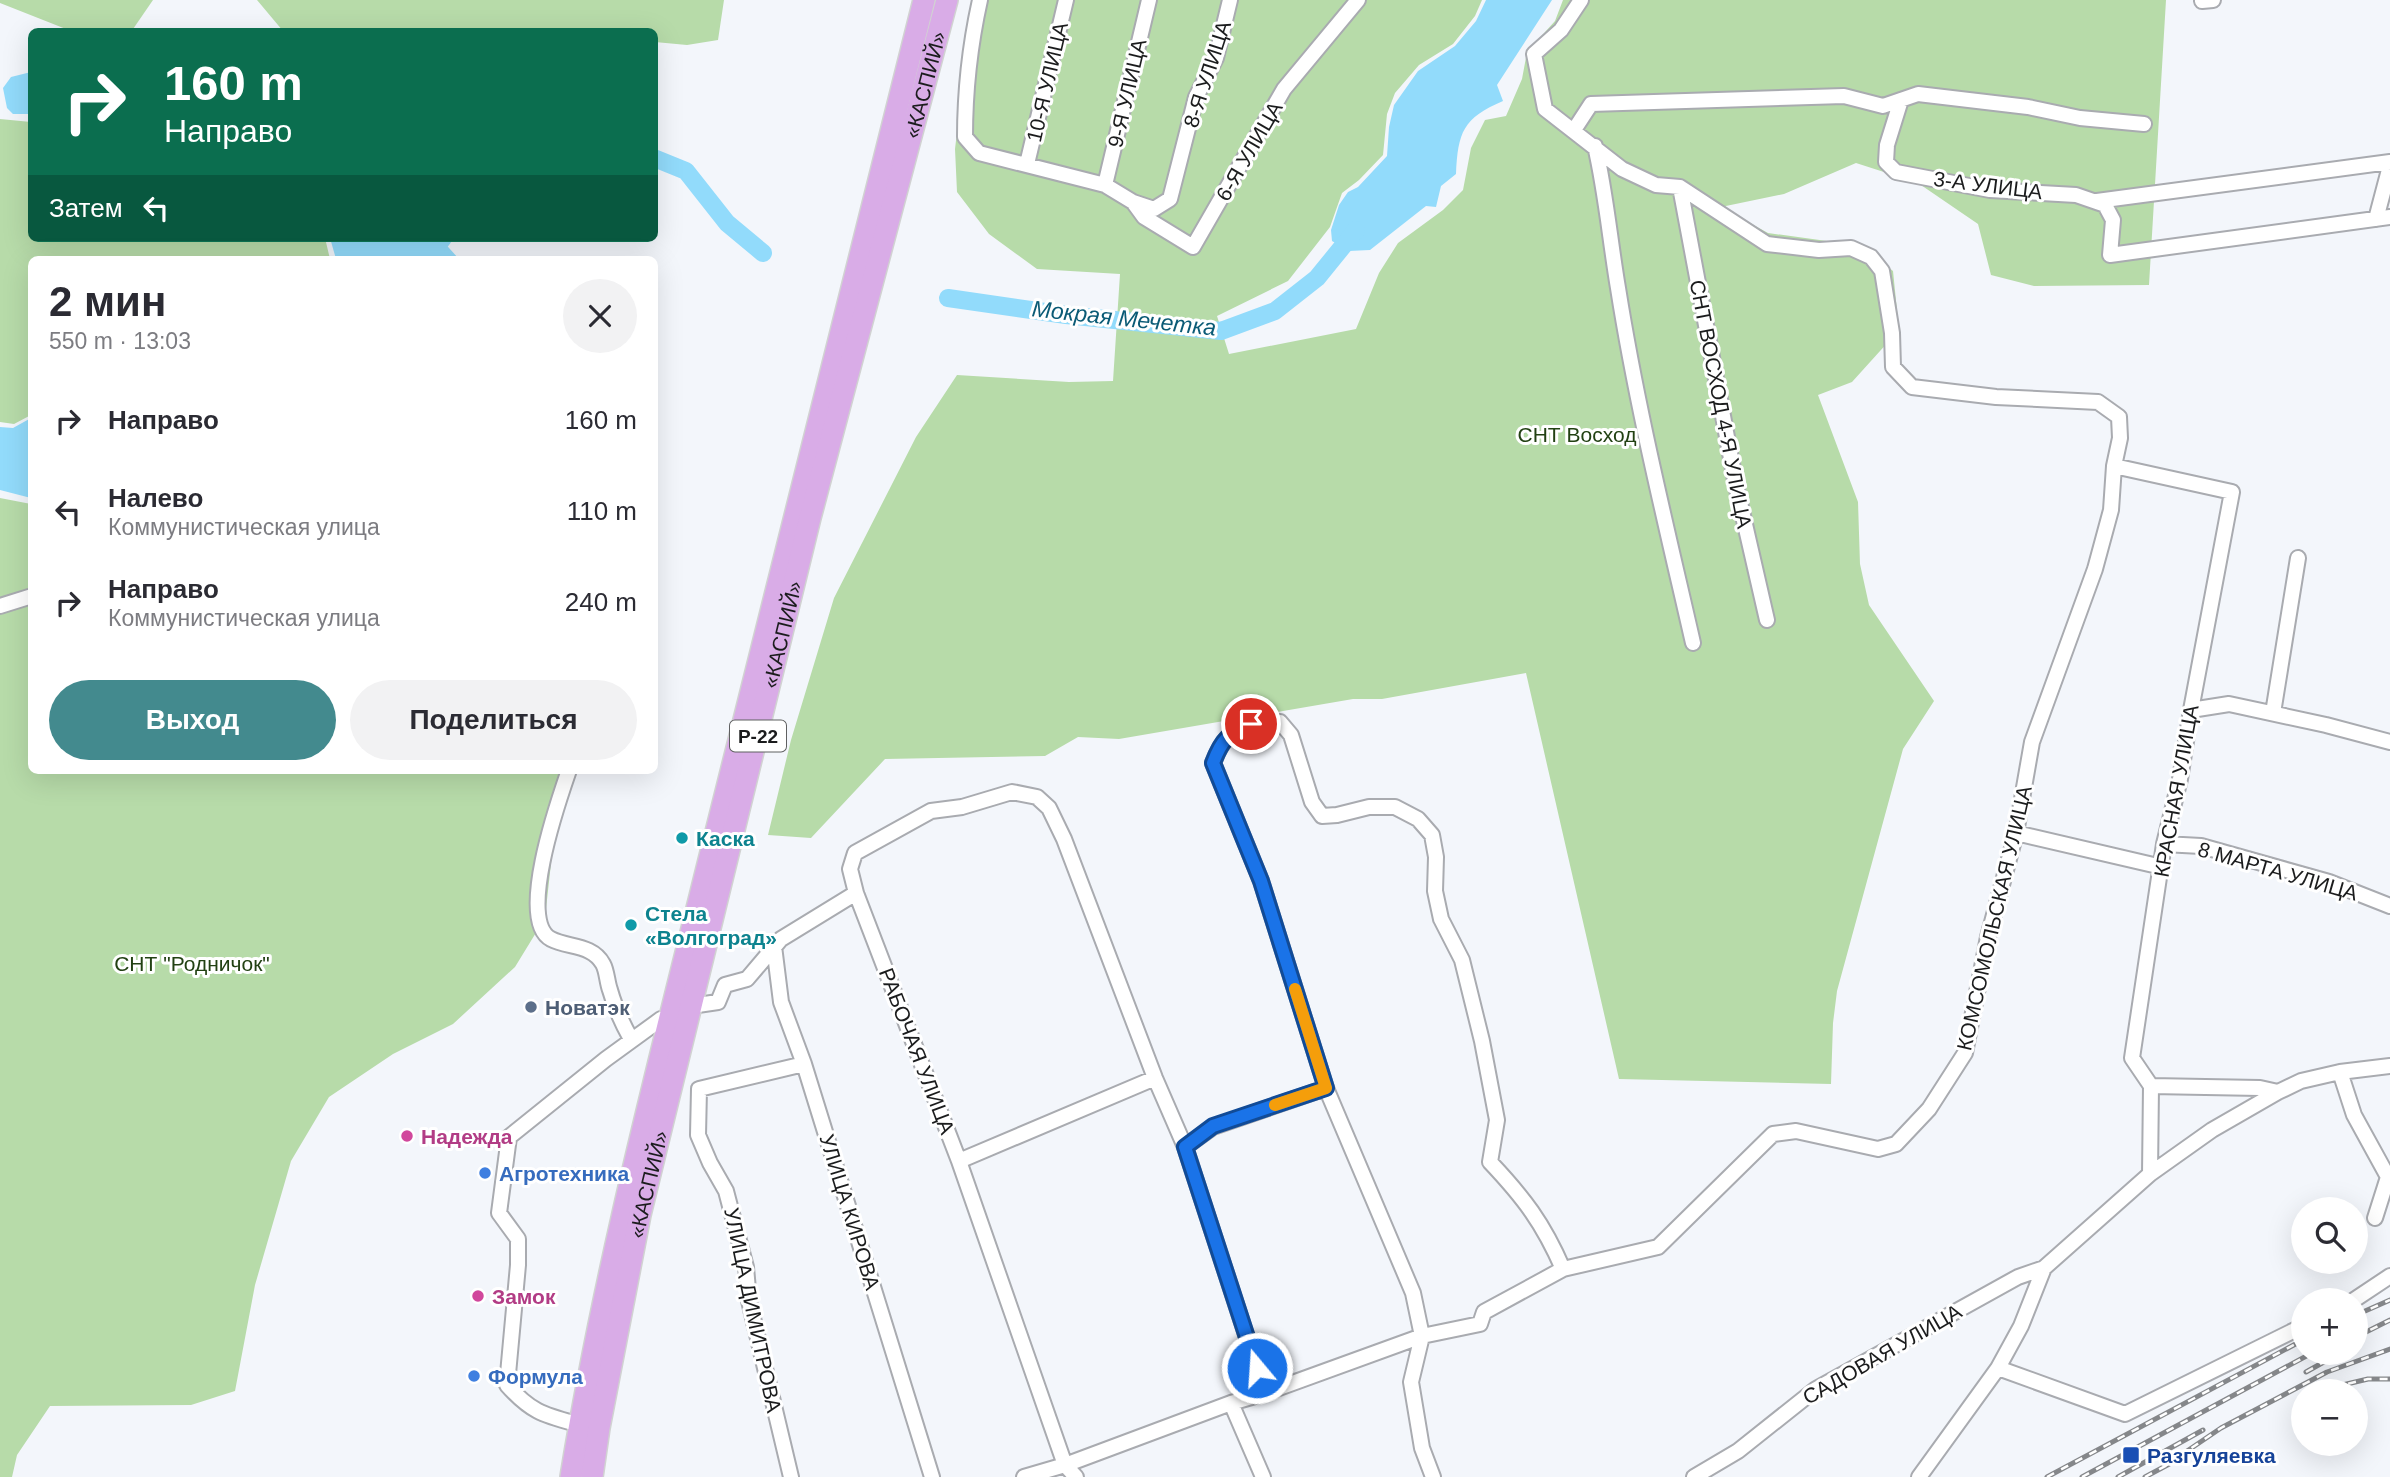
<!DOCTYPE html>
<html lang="ru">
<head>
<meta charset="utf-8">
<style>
	:root { --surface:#fff; --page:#f2f2f3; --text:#2b2b33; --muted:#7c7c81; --accent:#438a8e }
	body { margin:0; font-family:Arial,sans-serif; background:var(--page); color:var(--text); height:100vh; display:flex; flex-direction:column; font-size:26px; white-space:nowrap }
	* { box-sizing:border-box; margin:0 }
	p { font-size:23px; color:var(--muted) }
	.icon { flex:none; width:38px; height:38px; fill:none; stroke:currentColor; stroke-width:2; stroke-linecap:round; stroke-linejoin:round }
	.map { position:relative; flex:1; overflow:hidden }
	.side { position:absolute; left:28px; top:256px; width:630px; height:518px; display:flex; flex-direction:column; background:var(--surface); border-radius:10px; box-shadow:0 7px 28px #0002 }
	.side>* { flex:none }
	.banner { position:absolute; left:28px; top:28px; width:630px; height:214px; border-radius:10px; box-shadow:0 7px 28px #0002; background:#0b6e4f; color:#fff; overflow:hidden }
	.buttons { position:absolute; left:2291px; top:1197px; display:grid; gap:14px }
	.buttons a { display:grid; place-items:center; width:77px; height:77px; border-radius:50%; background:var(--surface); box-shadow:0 7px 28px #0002; font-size:35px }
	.pin { position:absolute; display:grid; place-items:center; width:60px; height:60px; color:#fff; margin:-30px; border:4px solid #fff; border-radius:50%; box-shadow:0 2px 7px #0007 }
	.me { position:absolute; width:77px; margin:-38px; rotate:342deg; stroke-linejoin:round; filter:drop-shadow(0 0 5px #0008) }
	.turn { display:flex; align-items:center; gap:24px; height:147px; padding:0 21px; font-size:32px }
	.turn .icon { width:91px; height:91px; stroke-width:2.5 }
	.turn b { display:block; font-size:49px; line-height:60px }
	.then { display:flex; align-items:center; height:66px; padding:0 21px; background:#0003; gap:14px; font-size:26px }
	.round { display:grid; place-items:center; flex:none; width:74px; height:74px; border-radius:37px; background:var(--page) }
	.headline { display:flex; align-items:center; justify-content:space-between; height:119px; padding:0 21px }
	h1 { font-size:42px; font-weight:700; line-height:52px }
	.action { display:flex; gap:14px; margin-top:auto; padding:14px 21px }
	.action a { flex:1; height:80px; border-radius:42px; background:var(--accent); color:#fff; font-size:28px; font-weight:700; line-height:80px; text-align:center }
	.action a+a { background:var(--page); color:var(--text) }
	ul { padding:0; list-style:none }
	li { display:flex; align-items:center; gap:21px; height:91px; padding:0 21px }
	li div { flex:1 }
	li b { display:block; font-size:26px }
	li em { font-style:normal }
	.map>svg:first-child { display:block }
	.green { fill:#b7dba9 }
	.water { fill:#92dbfb }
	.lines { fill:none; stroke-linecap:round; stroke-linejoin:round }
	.river { stroke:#92dbfb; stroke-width:18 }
	.minor-casing { stroke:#a9abb0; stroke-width:18 }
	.highway-casing { stroke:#d1d2d2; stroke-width:24 }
	.minor { stroke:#fff; stroke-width:14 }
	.highway { stroke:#d9ace7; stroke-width:21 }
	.rail-casing { stroke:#85878a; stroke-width:5 }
	.rail { stroke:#fff; stroke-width:2.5; stroke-dasharray:8; stroke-linecap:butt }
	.route-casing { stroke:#114b97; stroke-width:18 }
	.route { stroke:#1a73e8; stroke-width:12 }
	.slow { stroke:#f59e0b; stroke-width:12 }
	.culture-dot { fill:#0f9aa8; stroke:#fff; stroke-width:2.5 }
	.service-dot { fill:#5c6f8a; stroke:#fff; stroke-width:2.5 }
	.hotel-dot { fill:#d1479c; stroke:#fff; stroke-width:2.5 }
	.shop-dot { fill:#3f7fe0; stroke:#fff; stroke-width:2.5 }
	.transit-dot { fill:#1a4fb4; stroke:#fff; stroke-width:2.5 }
	.labels { text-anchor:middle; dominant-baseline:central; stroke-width:6; stroke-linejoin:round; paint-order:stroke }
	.shield { fill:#fff; stroke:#5f6061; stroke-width:2 }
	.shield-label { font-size:19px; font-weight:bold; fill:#1b1c1d }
	.street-label { font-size:21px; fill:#1b1c1d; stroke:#fff }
	.park-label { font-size:21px; fill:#224113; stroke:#fff }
	.culture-label { font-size:21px; font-weight:bold; fill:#0d838f; stroke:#fff; text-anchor:start }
	.service-label { font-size:21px; font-weight:bold; fill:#4e5e75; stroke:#fff; text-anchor:start }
	.hotel-label { font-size:21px; font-weight:bold; fill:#b23c85; stroke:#fff; text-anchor:start }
	.shop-label { font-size:21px; font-weight:bold; fill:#366cbe; stroke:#fff; text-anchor:start }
	.transit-label { font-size:21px; font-weight:bold; fill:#164399; stroke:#fff; text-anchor:start }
	.water-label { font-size:23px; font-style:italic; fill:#0b5b76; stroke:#fff }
</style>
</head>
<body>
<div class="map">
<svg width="2390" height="1477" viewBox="0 0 2390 1477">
	<rect width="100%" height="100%" fill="#f3f6fb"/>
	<path class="green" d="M0,0H153L131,32L71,31L0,3Z
		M257,0H724L718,40L687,45L655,42L654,32L283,31Z
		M976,0H1482L1475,16L1453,44L1419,65L1395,93L1387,114L1383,155L1359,180L1342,193L1330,227L1288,281L1217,316L1229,354L1356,329L1379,273L1398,243L1443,210L1463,190L1471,148L1485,120L1506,116L1522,79L1527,52L1555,21L1563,0H2166L2149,285L2034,286L1991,275L1978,224L1918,183L1856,163L1784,194L1721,207L1768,233L1863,246L1893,271L1899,330L1852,382L1818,395L1858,502L1860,564L1869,605L1934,701L1903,749L1837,991L1833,1023L1831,1084L1619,1079L1526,673L1382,699H1353L1119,739L1078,737L1045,756L885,759L811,838L768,835L791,740L834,598L916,437L957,375L1069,382L1113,381L1120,274L1037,269L989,234L957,192L955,149L969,31Z
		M0,119L31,122L32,238H325L330,259H32L31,415L14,424L0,422Z
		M0,498L31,504L32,770H577L554,836L545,918L515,967L453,1024L393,1054L329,1097L291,1161L255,1285L235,1391L191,1405L50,1406L17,1455L12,1477H0Z"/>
	<path class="water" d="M1486,0H1552L1497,85L1503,101C1463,118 1458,132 1456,174L1441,186L1436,207L1426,206L1370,250L1349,251L1332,241L1331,230L1339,205L1348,192L1358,187L1387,156L1389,127L1394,105L1418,71L1455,46L1476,21Z
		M31,72V114H13L7,108L3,88L11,77Z
		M330,238H440L459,259H336Z
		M31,418V498L0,490V427L13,428Z"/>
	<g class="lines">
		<path class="river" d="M654,158L686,171L727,223L763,253
			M427,259L443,238
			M948,298L1066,315L1221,331L1275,311L1317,278L1356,230"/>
		<g class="minor-casing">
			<path id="minor" d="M980,0C970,45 965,91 965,137L979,153L1105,185L1133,202L1154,209L1170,199L1196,97L1216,58L1230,0
				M2202,1L2213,0
				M1901,100L1887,145L1886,162L1896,172L1990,190L2076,195L2105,205L2113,220L2110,255L2390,217
				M1574,130L1591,104L1844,96L1883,106L1918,94L2028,107L2080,118L2144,124
				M1595,146C1606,193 1610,241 1618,288C1637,408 1666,525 1693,643
				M1027,164L1066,0
				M1105,185L1149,0
				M1680,187L1736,485L1767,620
				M2097,201L2390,162
				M1133,202L1144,217L1193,247L1284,89L1358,0
				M2376,219L2390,166
				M2114,466L2232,492L2191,710L2180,779L2164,844L2132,1058L2151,1086L2150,1174
				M0,606L32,596
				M2191,710L2229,704L2326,725L2390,742
				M2273,713L2298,558
				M569,770C559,799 516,921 551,939C568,948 592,944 603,964C607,971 607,982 610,990C615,1008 622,1023 631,1039
				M2016,833L2162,867
				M2164,844L2201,846L2329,882L2390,906
				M774,946L781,1002L804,1064L932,1477
				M691,1006L718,1002L725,985L747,979L781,939L856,893
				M2340,1072L2354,1115L2388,1177L2375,1218
				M2151,1086L2260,1088L2278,1092
				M1185,1147L1213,1127L1326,1088
				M959,1161L1155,1078
				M2354,1300L2390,1276
				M1998,1368L2125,1414L2303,1326
				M1231,1403L1263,1477
				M580,1425C544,1415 532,1413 507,1385L518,1265V1239L499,1213L509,1137L606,1059L661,1019L669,1022
				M791,1477L749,1301L746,1267L726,1191L710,1163L698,1135L699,1089L804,1064
				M1024,1477L1065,1465L1231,1403L1265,1393L1422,1336L1480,1324L1484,1312L1563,1269L1658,1247L1773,1134L1796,1131L1878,1149L1896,1144L1929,1109L1965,1053L1988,937L2016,833L2032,742L2095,569L2111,510L2114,466L2120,438L2119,417L2098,402L1996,397L1912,387L1893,367L1892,333L1882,271L1871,257L1851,248L1819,250L1767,244L1680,187L1656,185L1622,169L1545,109L1534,54L1561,30L1581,0
				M1076,1477L1065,1465L959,1161L856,893L850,869L855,853L931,811L962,807L1012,792L1037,797L1049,808L1064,839L1155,1078L1185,1147L1265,1393
				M1433,1477L1422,1448L1411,1382L1422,1336L1413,1293L1326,1088L1261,881L1213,763C1226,727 1244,724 1280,722L1291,735L1312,802L1322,816L1337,815L1369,807H1395L1418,819L1432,835L1436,857L1435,891L1441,919L1462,960L1482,1041L1497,1120L1490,1162C1524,1198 1543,1223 1563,1269
				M1694,1477L1738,1451L1816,1389L2018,1277L2044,1268
				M1919,1477L1998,1368L2021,1326L2044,1268L2150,1174L2212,1130L2278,1092L2301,1081L2340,1072L2390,1066"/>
		</g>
		<g class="highway-casing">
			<g id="highway">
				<path d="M571,1477C605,1266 660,1059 711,852C781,568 852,284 924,0"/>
				<path id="s1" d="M592,1477L599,1428L640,1215L810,518L947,0"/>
			</g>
		</g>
		<use href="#minor" class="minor"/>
		<use href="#highway" class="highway"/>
		<g class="rail-casing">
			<path id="rail" d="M2356,1315L2390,1300
				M2356,1337L2390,1320
				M2306,1372L2331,1358
				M2317,1391L2368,1379H2390
				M2165,1466L2221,1428L2327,1372L2390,1349
				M2047,1477L2303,1340
				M2082,1477L2312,1353
				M2118,1477L2203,1430
				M2145,1477L2173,1462"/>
		</g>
		<use href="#rail" class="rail"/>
	</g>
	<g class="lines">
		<g class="route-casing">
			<path id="route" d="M1251,724C1228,734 1222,739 1213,763L1261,881L1326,1088L1213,1126L1185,1147L1257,1368"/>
		</g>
		<use href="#route" class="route"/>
		<path class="slow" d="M1275,1105L1326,1088L1295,989"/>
	</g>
	<g class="culture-dot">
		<circle cx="682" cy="838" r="7"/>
		<circle cx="631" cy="925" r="7"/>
	</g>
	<circle class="service-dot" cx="531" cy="1007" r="7"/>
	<g class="hotel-dot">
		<circle cx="407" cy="1136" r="7"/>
		<circle cx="478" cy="1296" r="7"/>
	</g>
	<g class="shop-dot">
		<circle cx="485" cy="1173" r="7"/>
		<circle cx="474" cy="1376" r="7"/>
	</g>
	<rect class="transit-dot" x="2122" y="1446" width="18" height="18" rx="3.5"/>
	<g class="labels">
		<rect class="shield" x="730" y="720.5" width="56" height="31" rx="5"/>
		<g class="shield-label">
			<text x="758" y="736">Р-22</text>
		</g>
		<g class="street-label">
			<text transform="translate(1207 74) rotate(-72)">8-Я УЛИЦА</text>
			<text transform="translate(1047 82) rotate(-77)">10-Я УЛИЦА</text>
			<text stroke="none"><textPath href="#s1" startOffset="1432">«КАСПИЙ»</textPath></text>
			<text transform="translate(1127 93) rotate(-77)">9-Я УЛИЦА</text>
			<text transform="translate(1249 151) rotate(-60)">6-Я УЛИЦА</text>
			<text transform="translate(1988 185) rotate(7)">3-А УЛИЦА</text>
			<text transform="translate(1721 404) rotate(79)">СНТ ВОСХОД 4-Я УЛИЦА</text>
			<text stroke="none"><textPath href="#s1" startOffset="864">«КАСПИЙ»</textPath></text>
			<text transform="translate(2176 791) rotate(-80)">КРАСНАЯ УЛИЦА</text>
			<text transform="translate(2278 871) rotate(16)">8 МАРТА УЛИЦА</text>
			<text transform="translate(1994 918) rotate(-77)">КОМСОМОЛЬСКАЯ УЛИЦА</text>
			<text transform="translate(917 1051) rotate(69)">РАБОЧАЯ УЛИЦА</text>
			<text stroke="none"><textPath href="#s1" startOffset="298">«КАСПИЙ»</textPath></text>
			<text transform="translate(850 1212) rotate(73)">УЛИЦА КИРОВА</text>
			<text transform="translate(753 1310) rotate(78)">УЛИЦА ДИМИТРОВА</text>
			<text transform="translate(1882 1354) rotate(-30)">САДОВАЯ УЛИЦА</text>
		</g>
		<g class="park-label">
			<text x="1577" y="434">СНТ Восход</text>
			<text x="192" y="963">СНТ "Родничок"</text>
		</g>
		<g class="culture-label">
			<text x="696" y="838">Каска</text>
			<text x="645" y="913">Стела<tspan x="645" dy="24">«Волгоград»</tspan></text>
		</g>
		<g class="service-label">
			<text x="545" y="1007">Новатэк</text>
		</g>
		<g class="hotel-label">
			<text x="421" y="1136">Надежда</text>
			<text x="492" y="1296">Замок</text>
		</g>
		<g class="shop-label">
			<text x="499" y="1173">Агротехника</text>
			<text x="488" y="1376">Формула</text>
		</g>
		<g class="transit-label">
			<text x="2147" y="1455">Разгуляевка</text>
		</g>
		<g class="water-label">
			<text transform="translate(1124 318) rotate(6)">Мокрая Мечетка</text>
		</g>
	</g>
</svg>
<div class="buttons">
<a><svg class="icon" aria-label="search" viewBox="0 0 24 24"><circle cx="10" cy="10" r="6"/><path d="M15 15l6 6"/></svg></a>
<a>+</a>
<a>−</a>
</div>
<div class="pin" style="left:1251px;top:724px;background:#d93025"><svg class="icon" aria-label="arrive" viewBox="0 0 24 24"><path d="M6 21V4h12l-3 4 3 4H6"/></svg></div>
<svg class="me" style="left:1257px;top:1368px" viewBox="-20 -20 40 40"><circle r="17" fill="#1a73e8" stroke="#fff" stroke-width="3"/><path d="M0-11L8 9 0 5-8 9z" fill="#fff"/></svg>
<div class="banner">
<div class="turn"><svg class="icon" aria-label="right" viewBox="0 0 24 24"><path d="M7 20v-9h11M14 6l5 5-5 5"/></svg><div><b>160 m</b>Направо</div></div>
<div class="then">Затем<svg class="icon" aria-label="left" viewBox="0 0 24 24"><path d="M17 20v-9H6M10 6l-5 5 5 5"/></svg></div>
</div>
<section class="side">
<div class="headline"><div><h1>2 мин</h1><p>550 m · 13:03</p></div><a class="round"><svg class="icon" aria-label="close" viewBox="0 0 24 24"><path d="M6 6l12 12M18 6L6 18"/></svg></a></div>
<ul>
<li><svg class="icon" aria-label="right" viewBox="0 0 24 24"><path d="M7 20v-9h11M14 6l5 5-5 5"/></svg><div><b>Направо</b></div><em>160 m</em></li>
<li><svg class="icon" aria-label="left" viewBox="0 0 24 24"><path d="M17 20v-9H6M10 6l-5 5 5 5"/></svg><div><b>Налево</b><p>Коммунистическая улица</p></div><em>110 m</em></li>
<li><svg class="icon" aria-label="right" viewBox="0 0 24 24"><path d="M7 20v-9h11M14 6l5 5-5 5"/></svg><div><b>Направо</b><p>Коммунистическая улица</p></div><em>240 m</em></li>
</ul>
<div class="action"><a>Выход</a><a>Поделиться</a></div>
</section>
</div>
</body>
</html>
